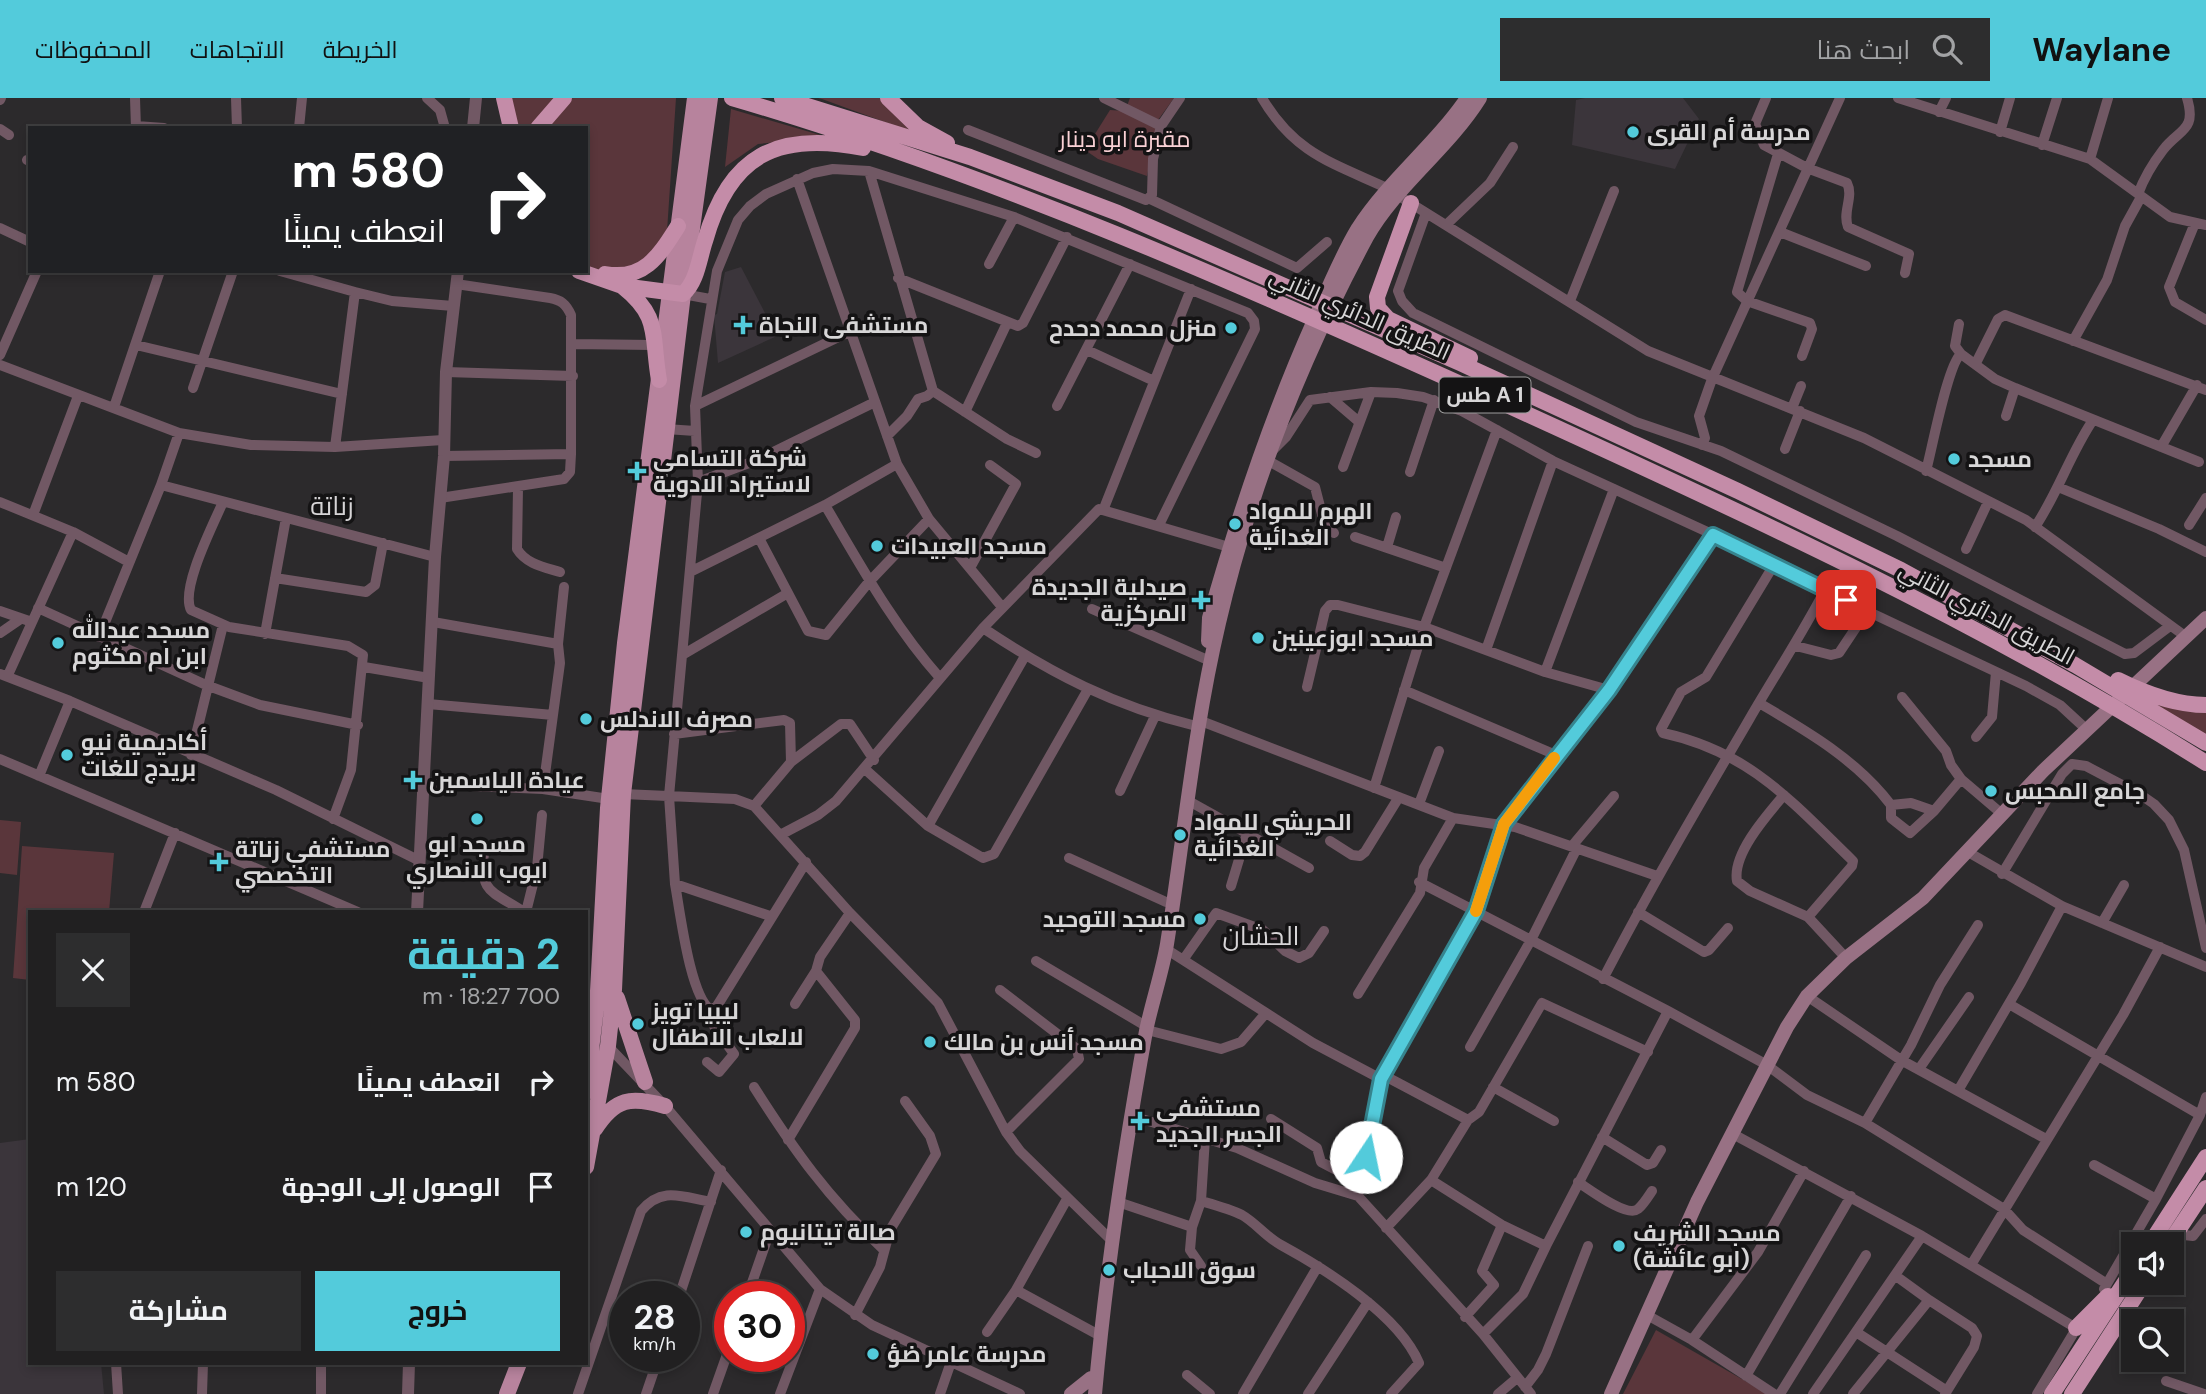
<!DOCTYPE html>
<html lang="ar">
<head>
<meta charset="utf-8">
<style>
	:root { --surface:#212021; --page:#2d2d2e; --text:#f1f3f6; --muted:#a2a3a5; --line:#3e3e3f; --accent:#53cbdb }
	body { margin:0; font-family:"DM Sans",Cairo,sans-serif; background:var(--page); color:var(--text); direction:rtl; height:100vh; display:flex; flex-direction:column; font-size:26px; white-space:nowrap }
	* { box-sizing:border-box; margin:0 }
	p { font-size:23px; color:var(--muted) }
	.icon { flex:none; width:38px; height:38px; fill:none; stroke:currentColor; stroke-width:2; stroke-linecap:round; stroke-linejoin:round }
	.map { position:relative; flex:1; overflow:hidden; direction:ltr }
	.panel { position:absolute; left:28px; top:812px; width:560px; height:455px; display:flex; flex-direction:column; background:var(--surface); border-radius:0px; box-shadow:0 4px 10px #0003,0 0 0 2px var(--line); direction:rtl }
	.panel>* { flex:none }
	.hud { position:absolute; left:28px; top:28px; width:560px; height:147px; border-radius:0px; box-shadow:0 4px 10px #0003,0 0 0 2px var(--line); direction:rtl; background:#202124; color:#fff; overflow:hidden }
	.controls { position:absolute; left:2121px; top:1134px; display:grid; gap:14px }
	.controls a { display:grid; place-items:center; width:63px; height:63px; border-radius:0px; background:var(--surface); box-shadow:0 4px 10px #0003,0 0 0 2px var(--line); font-size:35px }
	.speed { position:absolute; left:609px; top:1183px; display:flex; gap:14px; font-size:35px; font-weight:700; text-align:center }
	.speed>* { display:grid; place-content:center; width:91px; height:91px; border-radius:50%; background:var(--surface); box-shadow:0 4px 10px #0003,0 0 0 2px var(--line); line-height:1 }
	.speed small { font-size:18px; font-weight:400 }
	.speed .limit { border:10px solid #d22; background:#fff; color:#111 }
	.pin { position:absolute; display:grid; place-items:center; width:60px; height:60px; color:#fff; margin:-30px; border-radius:14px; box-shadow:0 4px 10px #0006 }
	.me { position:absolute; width:77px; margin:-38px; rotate:11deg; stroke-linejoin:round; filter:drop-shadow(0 0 5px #0008) }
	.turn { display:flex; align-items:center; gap:24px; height:147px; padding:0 28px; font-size:32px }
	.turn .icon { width:91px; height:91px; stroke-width:2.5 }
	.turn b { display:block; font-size:49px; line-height:60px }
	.round { display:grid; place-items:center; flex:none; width:74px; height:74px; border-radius:0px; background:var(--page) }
	.overview { display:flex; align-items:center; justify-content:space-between; height:119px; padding:0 28px }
	h1 { font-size:42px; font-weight:700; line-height:52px; color:var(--accent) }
	.action { display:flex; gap:14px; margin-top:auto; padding:14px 28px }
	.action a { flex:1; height:80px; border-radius:0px; background:var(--accent); color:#111; font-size:28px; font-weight:700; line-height:80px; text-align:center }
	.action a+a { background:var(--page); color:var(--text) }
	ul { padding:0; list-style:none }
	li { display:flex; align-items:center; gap:21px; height:105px; padding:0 28px }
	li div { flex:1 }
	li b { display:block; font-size:26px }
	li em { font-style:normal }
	header { display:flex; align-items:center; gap:42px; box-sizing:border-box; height:98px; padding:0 35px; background:var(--accent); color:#111 }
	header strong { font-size:33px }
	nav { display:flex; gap:38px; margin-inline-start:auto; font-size:24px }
	.search { width:490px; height:63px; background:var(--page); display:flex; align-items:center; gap:18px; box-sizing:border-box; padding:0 24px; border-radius:0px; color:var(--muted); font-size:26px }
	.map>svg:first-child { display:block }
	.built { fill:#3b353b }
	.green { fill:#5a363b }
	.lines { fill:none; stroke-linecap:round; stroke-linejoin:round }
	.minor { stroke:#715864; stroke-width:10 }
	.tertiary { stroke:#715864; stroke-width:12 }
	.secondary { stroke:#987184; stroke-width:14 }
	.primary { stroke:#b7839d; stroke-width:16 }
	.trunk { stroke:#c48ca8; stroke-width:16 }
	.route-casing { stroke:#36848e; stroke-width:18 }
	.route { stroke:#53cbdb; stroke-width:12 }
	.slow { stroke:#f59e0b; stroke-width:12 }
	.poi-dot { fill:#53cbdb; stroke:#141314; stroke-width:2.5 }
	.labels { text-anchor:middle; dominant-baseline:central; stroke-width:7; stroke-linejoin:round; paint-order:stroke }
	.shield { fill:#141314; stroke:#9c9c9c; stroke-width:2 }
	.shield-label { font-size:21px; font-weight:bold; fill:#d7d6d7 }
	.poi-label { font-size:23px; font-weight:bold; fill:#d7d6d7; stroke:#141314; text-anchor:start }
	.park-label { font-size:23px; fill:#fad1d5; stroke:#141314 }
	.street-label { font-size:23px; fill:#d7d6d7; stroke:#141314 }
	.quarter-label { font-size:26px; fill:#d6d4d6; stroke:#141314 }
</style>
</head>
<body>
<header>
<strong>Waylane</strong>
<div class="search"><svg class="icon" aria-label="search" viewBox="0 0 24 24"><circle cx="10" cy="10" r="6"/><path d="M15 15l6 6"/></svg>ابحث هنا</div>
<nav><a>الخريطة</a><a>الاتجاهات</a><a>المحفوظات</a></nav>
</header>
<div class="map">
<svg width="2206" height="1296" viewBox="0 0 2206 1296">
	<rect width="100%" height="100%" fill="#2c2a2c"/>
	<path class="built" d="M1585,0H1683L1699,21L1675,71L1572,47L1576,2Z
		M741,169L777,238L718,265L714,217L717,216L725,174Z
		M30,1041V1265H101L104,1296H0V1045Z"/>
	<path class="green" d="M504,0H676L666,148L652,166L600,174L586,167V30H511Z
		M818,0H888L942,45L822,1Z
		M1130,0H1174L1158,22L1147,78L1098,61L1085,52L1110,12L1125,13Z
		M731,11L827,39L758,46L725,69Z
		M2144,602L2206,613V638Z
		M0,722L21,724L17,777L0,775Z
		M22,748L114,755L109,814H30V882L13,880Z
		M1656,1232L1768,1296H1623Z"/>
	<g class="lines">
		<path class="minor" d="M135,0L136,30
			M236,0L237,30
			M427,0L440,12L445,30
			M1104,0L1161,28L1180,0
			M1262,0C1295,56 1333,65 1389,91
			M1766,0L1755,26L1764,47L1807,70L1847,85C1854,99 1842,114 1848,129L1909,156L1905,175
			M1898,0L2090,61L2170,119L2206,127
			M0,2L1,0
			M1939,14L1946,0
			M136,28L164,30
			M299,30L302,0
			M0,31L9,37
			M968,32L1146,102L1152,97L1153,61L1161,28
			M2000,34L2010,0
			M2042,47L2057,0
			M1778,56L1737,194L1747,203L1810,225L1812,231L1802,258
			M2090,61L2108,0
			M27,62L30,63
			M869,73L933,293L1007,341L1036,355
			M797,81L897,366L929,421L1002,509
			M2138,96C2144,80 2153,65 2163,52C2179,31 2197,33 2187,0
			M1399,98L1648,253L1864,340L2026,422L2185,538
			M1150,101L1297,170L1327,144
			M1426,115L1398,193L1402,203L1413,215L1636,324L1721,353L1897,438L2125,556L2134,555L2170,528
			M2195,125L2169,189L2175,204L2206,222
			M1446,127L1490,85L1513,49
			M0,130L30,144
			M1780,134L1866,168
			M989,166L1014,119
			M280,173L355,194L335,349
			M898,180L1018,228L1023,225L1067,139
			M355,194L392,203L453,208
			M683,196L710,201
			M1570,203L1614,93
			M1959,226L1955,248L1961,256
			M2073,243L2107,182L2125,128L2141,99
			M572,246L653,247
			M136,247L342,296
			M1087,252L1154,283
			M0,257L37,173
			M1976,265L1998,221L2005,217L2206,292
			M0,267L179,335L251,347L335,349L443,342
			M446,274L573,278
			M193,290L233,173
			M1330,299L1358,323
			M695,308L851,233
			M1057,308L1130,166
			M114,309L160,173
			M1792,310L1801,288
			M965,314L1007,225
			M2006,318L2015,290
			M666,331L695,333
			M887,338L907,318L918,301L927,298L933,293
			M1702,347L1705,340L1699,318L1712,281L1840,0
			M2161,349L2197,287
			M1785,351L1800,313
			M1272,353L1286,339L1310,302L1371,294L1397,295L1423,299L1462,313L1553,363L1775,465L1867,513L2026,588L2060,607L2086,631
			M444,358L571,356V217C566,206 561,202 550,200L456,186
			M1267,362L1315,389L1325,428L1334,435
			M1343,369L1371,294
			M1926,373C1932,351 1948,265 1961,256L1995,281L2015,290L2199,364
			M1410,374L1434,302
			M698,384L757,362L875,304
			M161,387L435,459
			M2058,389L2159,431L2206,454
			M518,390L517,451C526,466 544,469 560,474
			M440,400L564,381L570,374L571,356
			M0,404L73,434L129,464
			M223,404C213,427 180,491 191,512L229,529L348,548L363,557L351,672L333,721
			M825,407C861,468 893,527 940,580
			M1104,410L1191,191
			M33,417L78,298
			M2189,427L2206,400
			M2035,429C2058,395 2070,356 2093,322
			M1355,439L1446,470
			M759,440L808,533L826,537L868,485L929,421
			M1387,449L1396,419
			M1966,451L1988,404
			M1775,465L1706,579L1681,594L1661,631L1663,635C1750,654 1791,703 1853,763L1852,768L1808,819
			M970,470L1016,386L990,367
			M690,474L825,407L897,366
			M275,480L366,494L375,487L383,445
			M38,510L206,587L260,607L358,627
			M1092,511L1210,563
			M0,513L32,524
			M433,524L558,546L560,565L543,691
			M0,535L19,522
			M265,536L286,420
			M99,539L161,387L179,335
			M558,546L564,489
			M1796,548L1831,557L1839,555L1867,513
			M1486,552L1553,363
			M684,556L788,495
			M364,569L429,580
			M1545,574L1614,391
			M0,576L70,603L276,692L418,762
			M8,577L73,434
			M1307,589L1325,513L1330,507H1338L1424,529L1545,574L1609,592
			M1404,592L1556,657
			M1902,599L1946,653L1951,667L1961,681
			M1759,605C1807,633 1857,662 1891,707L1911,705L1934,713L1961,681L2002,716
			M428,606L553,617
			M1201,623L1453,720L1515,729L1657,778
			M1196,628C1114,608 1052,576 983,530L1099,411L1229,449
			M674,636L784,622L790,625L791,664
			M1976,639L1992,619L1996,574
			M191,657L223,527
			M0,661L358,814
			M866,672L928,728L983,760L994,756L1087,593
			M39,678L70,603
			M423,686L543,691L609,701
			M1374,690L1424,529L1497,332
			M1120,693L1155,618
			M623,696L735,701L754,708L850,815L938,905L1006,1034L1020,1053L1109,1140
			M1784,697C1767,717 1732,756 1737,783L1750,793L1808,819L1846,860
			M1187,702L1309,770
			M1419,706L1439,653
			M1891,707V720L1910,735L1934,713
			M754,708L791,664L841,626H850L874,662
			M928,728L1025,558
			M782,736L818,717L836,703L983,530
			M1330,743L1352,757L1360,758L1365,754L1399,699
			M1572,748L1614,698
			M1968,754L2062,808L2206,869
			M484,755C479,796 493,793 524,814
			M1069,760L1166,804
			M2002,776L2062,676L2072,666L2086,668L2141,697L2154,706L2169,722L2184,752L2206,850
			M1419,784L1668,913L1767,967L1807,997L1865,1025L2004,1111L2023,1132L2107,1186
			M675,786C680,813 690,899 711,912L717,908L806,764
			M1231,788L1247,735
			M144,814L175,735
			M526,814L537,770L542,717
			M1638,814L1704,854L1709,852L1728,830
			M770,818L675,786L669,698L698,384L695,308L717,173L738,122L750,108L766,96L813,75L833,71L869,73L1014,119L1248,215L1254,223L1255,231L1159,427
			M2102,825L2124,787
			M1166,851L1313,945L1381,981L1358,1098
			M1183,862L1216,815L1263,832L1285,853L1299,860L1309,855L1324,833
			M1036,863L1144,927
			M1603,881C1649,792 1699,707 1750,620C1775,577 1802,536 1825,492
			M1000,892L1077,951L1079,961L1006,1034
			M1358,896L1420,795L1424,770L1453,720
			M1807,898L1901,962L2046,1041
			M795,906L816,873
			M2009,906L2200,1017
			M1147,932L1221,951L1241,944L1266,915
			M606,946L665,1008L820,1191L872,1227L1020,1296
			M1470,949L1531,842L1577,750
			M707,964L719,974L734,956L712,925L711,912
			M1919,971L1969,899
			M1385,978L1468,1022L1479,1014L1542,905L1648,954
			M1381,981L1476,813L1504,726L1609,592L1713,437
			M754,989C794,1052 828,1100 883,1151
			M1493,989L1554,1023
			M1959,991L2021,885L2062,808
			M1132,1018L1237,1050L1315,1085L1358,1098L1483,1236L1531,1296
			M1271,1021L1317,1050L1321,1064L1361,1085
			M1865,1025L1911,947L1940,887L1978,827
			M1731,1035L1922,1138L2076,1230
			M1602,1039L1647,1067L1653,1065L1661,1052
			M788,1042L855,930V922L816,873L820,859L850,815
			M2094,1067L2156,1101L2104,1191
			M1431,1082L1502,1127L1546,1148L1523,1196L1483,1236
			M1578,1084C1589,1091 1627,1120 1638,1111C1643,1107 1648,1099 1652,1093
			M1067,1101L1016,1192L1095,1235
			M2156,1101L2200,1017L2206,999
			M1201,1103C1215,1107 1230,1111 1242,1117C1256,1125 1266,1139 1281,1147C1325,1171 1399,1217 1419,1265L1391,1296
			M1118,1104L1192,1129L1190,1152L1201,1168
			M1192,1129L1201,1103L1205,1040
			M1386,1130L1431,1082L1468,1022
			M2175,1136L2193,1138L2206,1121
			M1546,1148L1668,913
			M1971,1167L2123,917L2160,849
			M1896,1178L1929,1202
			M679,1199L721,1072
			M747,1199L770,1133
			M855,1217L880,1169L890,1132L936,1056L930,1038L905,1003
			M1647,1217L1692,1242L1774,1296
			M1465,1219L1494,1187L1482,1173L1502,1127
			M987,1234L1016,1192
			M1856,1234L1947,1293
			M1692,1242L1758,1154L1804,1073
			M116,1265L118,1296
			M321,1265V1296
			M1187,1277L1210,1296
			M1746,1278L1851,1098
			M2166,1283L2204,1296
			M1525,1289L1538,1272L1546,1256L1588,1148
			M202,1296L203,1265
			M578,1296L641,1113C662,1088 682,1099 711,1104
			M646,1296L659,1258
			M713,1296L730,1248
			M780,1296L820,1191
			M940,1296L951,1264
			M1243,1296L1318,1168
			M1308,1296L1368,1204
			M1498,1296L1517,1280
			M1780,1296L1866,1157
			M1813,1296L1922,1138
			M1853,1296L1929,1202L1972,1230L1977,1238L1974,1249L1945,1296
			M2037,1296L2079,1226"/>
		<path class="tertiary" d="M473,30L476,0
			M417,814L435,459L444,358L446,274L458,173
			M408,1296L409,1265"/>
		<path class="secondary" d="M1208,543L1209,520C1238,417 1271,318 1315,220C1328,190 1341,158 1358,130C1389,82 1435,47 1467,0
			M1071,1296L1091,1280
			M1095,1296C1106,1174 1124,1054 1146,933C1152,904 1162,875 1167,846C1184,739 1194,631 1219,525C1250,391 1302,260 1367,139C1394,90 1449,50 1480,0
			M1611,1296L1697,1104L1787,929L1807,898L1846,860L1923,800L2043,673L2206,520"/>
		<path class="primary" d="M617,900L645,984
			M586,994L598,893L608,710L625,545L695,0
			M595,1031C615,1000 631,998 665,1008
			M586,1069L608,948L614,892L623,696L683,196L710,0
			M507,1296L519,1265"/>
		<path class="trunk" d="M504,0L511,30
			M732,0C996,77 1246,189 1496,302C1738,412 1981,523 2206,665
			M782,0L970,59L1118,115L1460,265L1738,393L1901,472L2075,567L2206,645
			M888,0L918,29L947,45
			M538,30L564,0
			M1411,105L1377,199L1378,210L1388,221L1470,260
			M579,173L622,188L683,196C697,184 699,161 705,143C729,57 777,33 863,50
			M605,176C644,183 659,158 678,128
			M622,188C661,219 651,236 659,282
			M2118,582C2146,596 2175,607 2206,607
			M2150,1146L2206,1059
			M2169,1146L2206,1090
			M2076,1230L2108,1198
			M2052,1296L2133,1172
			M2072,1296L2144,1185"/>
	</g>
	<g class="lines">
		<g class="route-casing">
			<path id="route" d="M1366,1059L1381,981L1476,813L1504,726L1609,592L1713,437L1846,502"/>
		</g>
		<use href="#route" class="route"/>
		<path class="slow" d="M1476,813L1504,726L1554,660"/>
	</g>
	<g class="poi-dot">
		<circle cx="1633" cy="34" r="7"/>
		<path d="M739.5 216.5h7v7h7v7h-7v7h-7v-7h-7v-7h7z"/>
		<circle cx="1231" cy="230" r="7"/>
		<circle cx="1954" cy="361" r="7"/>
		<path d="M633.5 362.5h7v7h7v7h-7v7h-7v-7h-7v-7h7z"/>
		<circle cx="1235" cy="426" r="7"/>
		<circle cx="877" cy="448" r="7"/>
		<path d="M1197.5 491.5h7v7h7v7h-7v7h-7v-7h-7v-7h7z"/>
		<circle cx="1258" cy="540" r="7"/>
		<circle cx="58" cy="545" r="7"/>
		<circle cx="586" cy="621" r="7"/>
		<circle cx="67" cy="657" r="7"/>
		<path d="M409.5 671.5h7v7h7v7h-7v7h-7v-7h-7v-7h7z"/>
		<circle cx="1991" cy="693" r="7"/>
		<circle cx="477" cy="721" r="7"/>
		<circle cx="1180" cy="737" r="7"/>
		<path d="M215.5 753.5h7v7h7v7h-7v7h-7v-7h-7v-7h7z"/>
		<circle cx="1200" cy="821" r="7"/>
		<circle cx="638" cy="926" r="7"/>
		<circle cx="930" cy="944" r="7"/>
		<path d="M1136.5 1012.5h7v7h7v7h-7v7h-7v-7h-7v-7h7z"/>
		<circle cx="746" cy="1134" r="7"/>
		<circle cx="1619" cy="1148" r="7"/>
		<circle cx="1109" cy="1172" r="7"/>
		<circle cx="873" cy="1256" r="7"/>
	</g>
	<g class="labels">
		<rect class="shield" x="1439.5" y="279.5" width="91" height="35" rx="5"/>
		<g class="shield-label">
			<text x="1485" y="297">طس A 1</text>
		</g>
		<g class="poi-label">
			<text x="1647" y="34">مدرسة أم القرى</text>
			<text x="759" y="227">مستشفى النجاة</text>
			<text x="1217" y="230" text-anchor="end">منزل محمد دحدح</text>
			<text x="653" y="360">شركة التسامي<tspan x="653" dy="26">لاستيراد الادوية</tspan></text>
			<text x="1968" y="361">مسجد</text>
			<text x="1249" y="413">الهرم للمواد<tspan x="1249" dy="26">الغدائية</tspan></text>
			<text x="891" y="448">مسجد العبيدات</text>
			<text x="1187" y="489" text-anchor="end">صيدلية الجديدة<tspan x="1187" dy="26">المركزية</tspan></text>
			<text x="72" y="532">مسجد عبدالله<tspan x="72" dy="26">ابن ام مكثوم</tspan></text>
			<text x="1272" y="540">مسجد ابوزعينين</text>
			<text x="600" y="621">مصرف الاندلس</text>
			<text x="81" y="644">أكاديمية نيو<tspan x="81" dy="26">بريدج للغات</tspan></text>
			<text x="429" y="682">عيادة الياسمين</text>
			<text x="2005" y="693">جامع المحبس</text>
			<text x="1194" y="724">الحريشي للمواد<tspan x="1194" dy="26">الغذائية</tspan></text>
			<text x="477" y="746" text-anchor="middle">مسجد ابو<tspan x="477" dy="26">ايوب الانصاري</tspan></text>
			<text x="235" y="751">مستشفي زناتة<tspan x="235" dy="26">التخصصي</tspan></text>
			<text x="1186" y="821" text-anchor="end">مسجد التوحيد</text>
			<text x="652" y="913">ليبيا تويز<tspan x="652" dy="26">لالعاب الاطفال</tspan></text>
			<text x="944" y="944">مسجد أنس بن مالك</text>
			<text x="1156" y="1010">مستشفى<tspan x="1156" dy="26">الجسر الجديد</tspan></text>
			<text x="760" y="1134">صالة تيتانيوم</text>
			<text x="1633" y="1135">مسجد الشريف<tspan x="1633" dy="26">(ابو عائشة)</tspan></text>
			<text x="1123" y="1172">سوق الاحباب</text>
			<text x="887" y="1256">مدرسة عامر ضؤ</text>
		</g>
		<g class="park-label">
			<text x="1125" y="41">مقبرة ابو دينار</text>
		</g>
		<g class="street-label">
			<text transform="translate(1360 216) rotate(24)">الطريق الدائري الثاني</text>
			<text transform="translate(1987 515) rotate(28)">الطريق الدائري الثاني</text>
		</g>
		<g class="quarter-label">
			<text x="332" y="408">زناتة</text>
			<text x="1261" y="838">الحشان</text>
		</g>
	</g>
</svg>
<div class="controls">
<a><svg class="icon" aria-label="sound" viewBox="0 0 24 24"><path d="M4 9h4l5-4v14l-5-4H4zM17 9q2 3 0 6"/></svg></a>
<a><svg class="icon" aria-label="search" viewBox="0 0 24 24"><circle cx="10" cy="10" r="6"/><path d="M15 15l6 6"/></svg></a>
</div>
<div class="speed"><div>28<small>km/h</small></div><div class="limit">30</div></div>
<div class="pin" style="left:1846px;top:502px;background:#d93025"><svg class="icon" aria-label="arrive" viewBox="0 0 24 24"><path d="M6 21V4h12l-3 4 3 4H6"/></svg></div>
<svg class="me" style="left:1366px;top:1059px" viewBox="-20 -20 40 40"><circle r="19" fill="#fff"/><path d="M0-13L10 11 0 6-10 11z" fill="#53cbdb"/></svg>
<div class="hud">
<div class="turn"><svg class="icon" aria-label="right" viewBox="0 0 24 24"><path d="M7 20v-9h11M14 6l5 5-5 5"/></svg><div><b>580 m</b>انعطف يمينًا</div></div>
</div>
<section class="panel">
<div class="overview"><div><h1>2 دقيقة</h1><p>700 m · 18:27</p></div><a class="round"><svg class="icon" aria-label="close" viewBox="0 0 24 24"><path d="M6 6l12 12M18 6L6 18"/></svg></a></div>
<ul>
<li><svg class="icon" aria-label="right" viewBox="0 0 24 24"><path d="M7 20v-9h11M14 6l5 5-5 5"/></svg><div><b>انعطف يمينًا</b></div><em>580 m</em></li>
<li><svg class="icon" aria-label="arrive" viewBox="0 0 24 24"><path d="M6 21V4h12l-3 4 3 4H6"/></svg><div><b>الوصول إلى الوجهة</b></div><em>120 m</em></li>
</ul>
<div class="action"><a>خروج</a><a>مشاركة</a></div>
</section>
</div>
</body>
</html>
